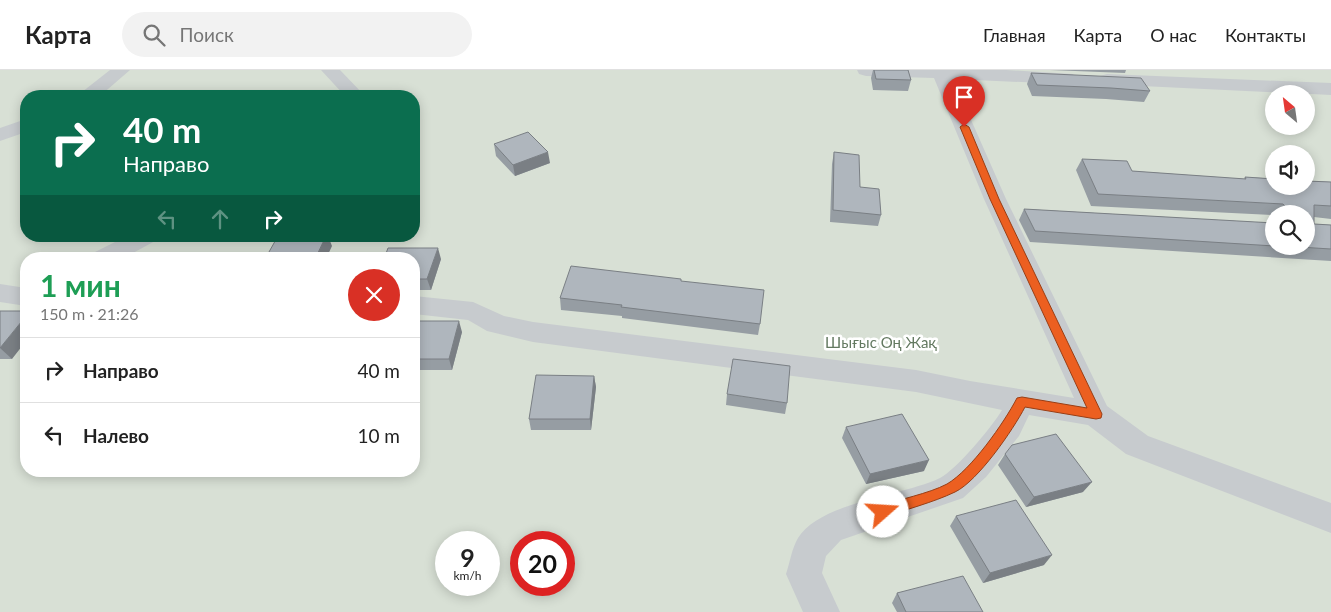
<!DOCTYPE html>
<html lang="ru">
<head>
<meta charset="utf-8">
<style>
	:root { --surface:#fff; --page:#f2f2f2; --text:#222; --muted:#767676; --line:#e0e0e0 }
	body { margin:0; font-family:Lato,sans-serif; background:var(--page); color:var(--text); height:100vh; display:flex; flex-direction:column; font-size:19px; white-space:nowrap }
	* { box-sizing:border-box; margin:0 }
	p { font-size:16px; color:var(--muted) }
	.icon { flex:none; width:28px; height:28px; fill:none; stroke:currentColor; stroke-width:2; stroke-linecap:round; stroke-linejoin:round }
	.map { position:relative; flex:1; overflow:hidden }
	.sheet { position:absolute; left:20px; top:182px; width:400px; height:225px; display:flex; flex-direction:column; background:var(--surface); border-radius:20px; box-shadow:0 2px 12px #0003 }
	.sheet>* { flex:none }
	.hud { position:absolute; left:20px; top:20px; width:400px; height:152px; border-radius:20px; box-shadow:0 2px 12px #0003; background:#0b6e4f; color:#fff; overflow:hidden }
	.needle { width:32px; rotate:331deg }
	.buttons { position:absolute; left:1265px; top:15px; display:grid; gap:10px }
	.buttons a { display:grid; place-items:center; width:50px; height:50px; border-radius:50%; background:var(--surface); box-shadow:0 2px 12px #0003; font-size:25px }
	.speed { position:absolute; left:435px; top:461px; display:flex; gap:10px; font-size:25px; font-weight:700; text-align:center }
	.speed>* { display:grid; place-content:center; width:65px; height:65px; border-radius:50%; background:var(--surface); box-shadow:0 2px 12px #0003; line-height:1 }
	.speed small { font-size:12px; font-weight:400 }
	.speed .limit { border:8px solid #d22; background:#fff; color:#111 }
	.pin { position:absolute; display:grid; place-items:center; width:42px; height:42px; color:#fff; margin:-51px -21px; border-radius:50% 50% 50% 0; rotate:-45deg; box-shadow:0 0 5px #0007 }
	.pin .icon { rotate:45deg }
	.me { position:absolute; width:55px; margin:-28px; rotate:71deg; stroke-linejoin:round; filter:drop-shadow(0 0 4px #0008) }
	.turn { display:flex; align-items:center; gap:18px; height:105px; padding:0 20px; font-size:22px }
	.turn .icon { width:65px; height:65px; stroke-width:2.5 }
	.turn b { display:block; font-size:35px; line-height:42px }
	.lanes { display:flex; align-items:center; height:48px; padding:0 20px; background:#0003; justify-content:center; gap:25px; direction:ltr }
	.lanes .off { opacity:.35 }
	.round { display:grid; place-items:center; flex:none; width:52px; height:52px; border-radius:26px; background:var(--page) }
	.head { display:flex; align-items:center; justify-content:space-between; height:85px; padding:0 20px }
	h1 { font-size:30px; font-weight:700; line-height:38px; color:#1e9e55 }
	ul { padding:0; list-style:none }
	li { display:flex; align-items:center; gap:15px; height:65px; padding:0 20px; border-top:1px solid var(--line) }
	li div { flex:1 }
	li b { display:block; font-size:19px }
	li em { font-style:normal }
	header { display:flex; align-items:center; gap:30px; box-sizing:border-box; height:70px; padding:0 25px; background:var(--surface); border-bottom:1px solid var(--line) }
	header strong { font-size:24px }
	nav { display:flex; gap:28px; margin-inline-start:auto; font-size:18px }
	.search { width:350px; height:45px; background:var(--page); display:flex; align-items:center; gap:12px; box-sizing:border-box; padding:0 18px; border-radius:28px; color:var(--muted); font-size:19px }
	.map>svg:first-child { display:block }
	.green { fill:#d8e0d5; fill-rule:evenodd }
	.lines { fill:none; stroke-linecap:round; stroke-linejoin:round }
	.minor { fill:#c7cbce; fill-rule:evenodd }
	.wall { fill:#969da3 }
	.shaded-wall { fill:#7a7f84 }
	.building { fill:#afb6bd; stroke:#7a7f84 }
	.route { fill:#ec5f20; stroke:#993e15 }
	.labels { text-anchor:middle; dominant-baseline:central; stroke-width:5; stroke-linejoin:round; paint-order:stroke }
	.park-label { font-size:15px; fill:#637960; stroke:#fff }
</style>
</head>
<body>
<header>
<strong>Карта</strong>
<div class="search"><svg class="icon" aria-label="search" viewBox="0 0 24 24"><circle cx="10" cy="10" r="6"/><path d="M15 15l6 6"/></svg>Поиск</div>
<nav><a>Главная</a><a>Карта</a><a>О нас</a><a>Контакты</a></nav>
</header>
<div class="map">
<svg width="1331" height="542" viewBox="0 0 1331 542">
	<rect width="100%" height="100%" fill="#f7f8f4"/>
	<path class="green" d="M0,0H1331V542H0ZM1274,24H1306V56H1274ZM26,26H414V166H26ZM1274,84H1306V116H1274ZM1274,144H1306V176H1274ZM26,189H414V401H26ZM446,472H489V515H446ZM521,472H564V515H521Z"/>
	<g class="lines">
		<path class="minor" d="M110,0H130L100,26H80L82,22Z
			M321,0H340L365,26H345Z
			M857,0H1006L1073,4L1075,8L1073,12L1066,14L953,9L1006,129L1107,336L1148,366L1331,433V463L1126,384L1088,355L1029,345L1019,366L986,407L963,428L841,470L826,486L822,503L840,542H803L786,504C790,492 792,478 798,468C820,432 903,426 940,408C957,399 992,357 1002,340L916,322L533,272L487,261L468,250L414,244V226L473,232L504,246L533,252L916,300L970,311L1074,328L984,129L934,8L866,6L859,4Z
			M1107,4L1331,13V25L1100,14L1098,10L1100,6Z
			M26,49V62L0,71V58Z
			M127,166H159L155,171L122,189H90L93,183Z
			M0,214L26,218V236L0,232Z"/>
	</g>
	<path class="wall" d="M873,0H908L911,10L908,21L873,20L871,8Z
		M1050,0H1126L1125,3Z
		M1031,3L1150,21L1144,32L1106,29L1032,26L1027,14Z
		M494,74L550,93L515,106L496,86Z
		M834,82L881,145L878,156L830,152L832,94Z
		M1082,89L1132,101L1244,109L1245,107L1331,112V149L1314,147V154L1331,155V191L1030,172L1019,150L1024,139L1274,153V176H1306V144H1274V145L1091,136L1076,100Z
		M414,189H441L431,220H414Z
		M681,211L760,254L758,265L622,248V246L561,240L560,228Z
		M0,241L12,289H0Z
		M414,251L462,262L452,300H414Z
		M594,306L596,317L591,360H531L529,349Z
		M727,324L787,333L785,344L726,335Z
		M846,357L924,401L866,414L842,368Z
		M1005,384L1083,422L1026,437L998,395Z
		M956,446L1044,495L983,513L950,456Z
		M897,523L983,542H897L892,533Z"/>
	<path class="shaded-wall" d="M548,82L550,93L515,106L513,95Z
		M326,166H328L332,176L326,189H315Z
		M438,178L441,189L431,220L427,209Z
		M26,246V271L12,289L0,278Z
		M459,251L462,262L452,300L449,289Z
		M594,306L596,317L591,360L590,349Z
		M929,390L924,401L866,414L870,404Z
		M1092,412L1083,422L1026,437L1034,427Z
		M1052,485L1044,495L983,513L990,503Z"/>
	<path class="building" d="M874,0H908L911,10L876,9Z
		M1031,3L1141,8L1150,21L1111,18L1037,15Z
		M528,62L548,82L513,95L494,74Z
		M834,82L859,85L860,117L879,119L881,145L833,140Z
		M1082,89L1127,91L1132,101L1246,109L1245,107L1274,109V116H1306V111L1331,112V136L1314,135V154L1331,155V179L1283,176H1306V144H1285V136L1283,134L1098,124Z
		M1024,139L1274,153V176L1035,161Z
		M278,166H326L315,189H265Z
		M388,178H438L427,209H414V189H384Z
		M571,196L681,209V211L764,220L760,254L621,237L622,235L560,228Z
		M0,241H26V246L0,278Z
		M414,251H459L449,289H414Z
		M733,289L790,296L787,333L727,324Z
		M536,305L594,306L590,349H529Z
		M902,344L929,390L870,404L846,357Z
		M1056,364L1092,412L1034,427L1005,384L1012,375Z
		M1016,430L1052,485L990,503L956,446Z
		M963,506L983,542H906L897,523Z"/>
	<path class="route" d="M964,54L969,57L999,129L1102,344L1101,348L1096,349L1025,337C1013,360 978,411 955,422C932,433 906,439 883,448L878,446L876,442L878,437C899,429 928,424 947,414C971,400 1004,353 1017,328L1022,327L1087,338L990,129L960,57Z"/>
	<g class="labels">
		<g class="park-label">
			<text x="881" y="272">Шығыс Оң Жақ</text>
		</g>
	</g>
</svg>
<div class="buttons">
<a><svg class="needle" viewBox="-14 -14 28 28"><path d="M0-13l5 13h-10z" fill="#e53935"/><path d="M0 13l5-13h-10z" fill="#767676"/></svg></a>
<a><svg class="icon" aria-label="sound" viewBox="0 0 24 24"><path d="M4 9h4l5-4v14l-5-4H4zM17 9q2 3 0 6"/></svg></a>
<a><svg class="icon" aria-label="search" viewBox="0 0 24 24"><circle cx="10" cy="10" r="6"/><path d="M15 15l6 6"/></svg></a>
</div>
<div class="speed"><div>9<small>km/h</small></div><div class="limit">20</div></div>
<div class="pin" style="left:964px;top:57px;background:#d93025"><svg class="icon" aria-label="arrive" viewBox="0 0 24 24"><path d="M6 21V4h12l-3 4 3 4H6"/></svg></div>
<svg class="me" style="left:883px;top:442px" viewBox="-20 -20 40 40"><circle r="19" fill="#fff"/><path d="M0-13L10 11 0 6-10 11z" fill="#ec5f20"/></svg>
<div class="hud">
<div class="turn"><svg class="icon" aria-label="right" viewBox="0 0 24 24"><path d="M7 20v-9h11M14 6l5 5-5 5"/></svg><div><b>40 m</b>Направо</div></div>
<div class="lanes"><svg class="icon off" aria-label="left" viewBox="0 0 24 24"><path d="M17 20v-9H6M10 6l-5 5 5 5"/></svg><svg class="icon off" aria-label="ahead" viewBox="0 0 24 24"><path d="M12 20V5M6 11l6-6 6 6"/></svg><svg class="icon" aria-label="right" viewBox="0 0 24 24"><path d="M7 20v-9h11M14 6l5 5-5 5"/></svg></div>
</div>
<section class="sheet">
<div class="head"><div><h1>1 мин</h1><p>150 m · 21:26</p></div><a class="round" style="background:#d93025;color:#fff"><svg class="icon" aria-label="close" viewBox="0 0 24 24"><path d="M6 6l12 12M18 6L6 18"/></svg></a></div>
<ul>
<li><svg class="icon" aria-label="right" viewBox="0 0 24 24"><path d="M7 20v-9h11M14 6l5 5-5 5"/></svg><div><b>Направо</b></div><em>40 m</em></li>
<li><svg class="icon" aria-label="left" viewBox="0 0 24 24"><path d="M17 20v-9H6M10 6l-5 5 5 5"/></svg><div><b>Налево</b></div><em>10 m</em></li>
</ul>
</section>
</div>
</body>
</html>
